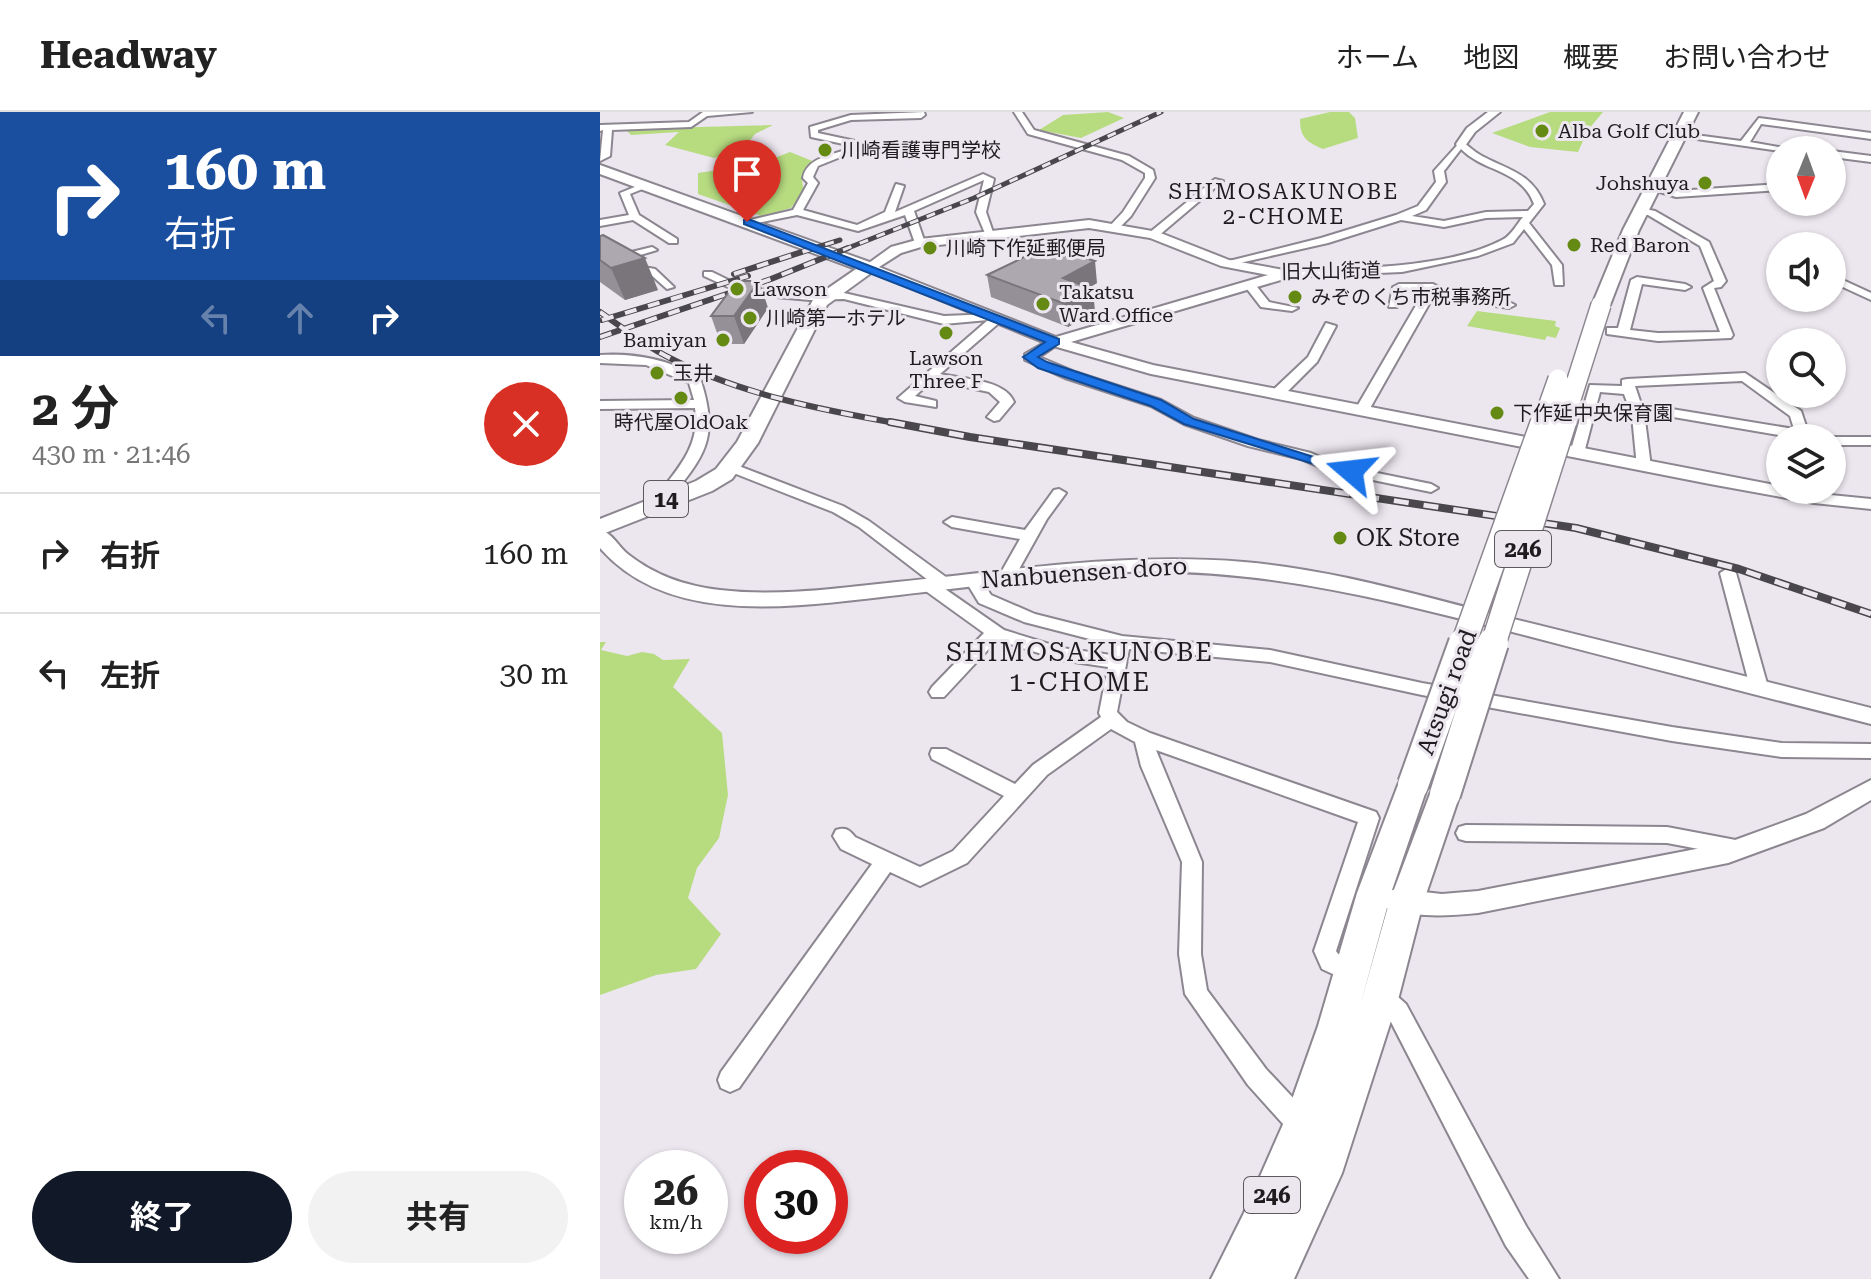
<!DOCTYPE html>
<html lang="ja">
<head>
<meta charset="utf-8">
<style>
	:root { --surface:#fff; --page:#f2f2f2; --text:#222; --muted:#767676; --line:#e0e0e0; --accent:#111827 }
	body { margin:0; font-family:"Roboto Serif","Noto Sans JP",serif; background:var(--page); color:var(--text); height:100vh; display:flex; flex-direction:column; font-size:30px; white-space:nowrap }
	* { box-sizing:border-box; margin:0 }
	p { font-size:26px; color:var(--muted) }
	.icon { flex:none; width:44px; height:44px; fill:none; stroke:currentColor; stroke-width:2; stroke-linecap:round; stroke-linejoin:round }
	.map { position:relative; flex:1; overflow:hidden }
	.sheet { display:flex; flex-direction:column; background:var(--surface); width:600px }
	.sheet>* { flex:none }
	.hud { background:#1a4fa0; color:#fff; overflow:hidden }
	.needle { width:52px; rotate:181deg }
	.fabs { position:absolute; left:1166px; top:24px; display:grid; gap:16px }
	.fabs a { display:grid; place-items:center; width:80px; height:80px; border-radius:50%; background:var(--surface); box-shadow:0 2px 6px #0004; font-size:40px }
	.speed { position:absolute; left:24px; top:1038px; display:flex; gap:16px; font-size:40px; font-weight:700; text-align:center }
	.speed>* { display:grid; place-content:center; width:104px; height:104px; border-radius:50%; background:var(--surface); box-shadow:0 2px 6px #0004; line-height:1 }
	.speed small { font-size:20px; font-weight:400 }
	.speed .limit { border:12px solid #d22; background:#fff; color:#111 }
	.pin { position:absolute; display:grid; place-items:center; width:68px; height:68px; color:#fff; margin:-82px -34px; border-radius:50% 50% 50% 0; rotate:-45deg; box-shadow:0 0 8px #0007 }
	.pin .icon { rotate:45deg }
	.me { position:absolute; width:88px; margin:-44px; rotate:287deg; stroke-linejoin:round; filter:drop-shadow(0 0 6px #0008) }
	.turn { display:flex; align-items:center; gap:28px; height:168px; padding:0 32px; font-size:36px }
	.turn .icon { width:104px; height:104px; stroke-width:2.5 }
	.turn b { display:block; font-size:56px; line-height:68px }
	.lanes { display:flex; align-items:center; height:76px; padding:0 32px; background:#0003; justify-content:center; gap:40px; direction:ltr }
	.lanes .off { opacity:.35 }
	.round { display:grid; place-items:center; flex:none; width:84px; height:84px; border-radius:42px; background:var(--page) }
	.headline { display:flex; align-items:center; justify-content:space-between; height:136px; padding:0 32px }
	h1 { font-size:48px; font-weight:700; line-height:60px }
	.button { display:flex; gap:16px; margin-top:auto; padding:16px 32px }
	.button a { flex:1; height:92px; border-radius:48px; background:var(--accent); color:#fff; font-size:32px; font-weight:700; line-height:92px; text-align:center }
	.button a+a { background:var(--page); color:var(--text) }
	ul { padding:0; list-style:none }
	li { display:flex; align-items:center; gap:24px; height:120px; padding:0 32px; border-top:2px solid var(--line) }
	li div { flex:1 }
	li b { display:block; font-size:30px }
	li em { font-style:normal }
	header { display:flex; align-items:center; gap:48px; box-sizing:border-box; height:112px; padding:0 40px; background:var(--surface); border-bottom:2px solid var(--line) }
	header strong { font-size:38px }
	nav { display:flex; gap:44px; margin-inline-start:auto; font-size:28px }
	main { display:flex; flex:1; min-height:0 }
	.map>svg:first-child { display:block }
	.green { fill:#b7dc80 }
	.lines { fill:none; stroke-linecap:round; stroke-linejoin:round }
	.pedestrian-casing { stroke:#8b868f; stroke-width:4 }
	.minor-casing { stroke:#8b868f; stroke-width:4 }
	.tertiary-casing { stroke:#8b868f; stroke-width:4 }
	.primary-casing { stroke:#8b868f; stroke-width:4 }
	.trunk-casing { stroke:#8b868f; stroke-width:4 }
	.pedestrian { fill:#fff; fill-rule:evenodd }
	.minor { fill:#fff; fill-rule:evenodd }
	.tertiary { fill:#fff; fill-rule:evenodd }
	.primary { fill:#fff; fill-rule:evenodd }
	.trunk { fill:#fff; fill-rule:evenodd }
	.rail-far2-casing { stroke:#49474b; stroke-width:5 }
	.rail-far1-casing { stroke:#49474b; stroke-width:6 }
	.rail-casing { stroke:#49474b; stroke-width:8 }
	.rail-far2 { stroke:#ece6ef; stroke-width:3; stroke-dasharray:9; stroke-linecap:butt }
	.rail-far1 { stroke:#ece6ef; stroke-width:4; stroke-dasharray:12; stroke-linecap:butt }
	.rail { stroke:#ece6ef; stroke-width:5; stroke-dasharray:15; stroke-linecap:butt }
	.trunk-bridge-far2-casing { stroke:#8b868f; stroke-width:22; stroke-linecap:butt }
	.trunk-bridge-far1-casing { stroke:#8b868f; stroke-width:27; stroke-linecap:butt }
	.trunk-bridge-casing { stroke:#8b868f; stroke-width:34; stroke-linecap:butt }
	.trunk-bridge-far2 { stroke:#fff; stroke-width:19 }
	.trunk-bridge-far1 { stroke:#fff; stroke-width:24 }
	.trunk-bridge { stroke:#fff; stroke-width:30 }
	.wall { fill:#959097 }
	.shaded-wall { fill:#79757b }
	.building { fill:#ada7b0; stroke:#79757b; stroke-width:2 }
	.route { fill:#1a73e8; stroke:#114b97; stroke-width:2 }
	.poi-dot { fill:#648a13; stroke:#ece6ef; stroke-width:3 }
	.labels { text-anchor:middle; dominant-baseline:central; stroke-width:6; stroke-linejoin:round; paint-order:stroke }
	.far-poi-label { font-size:20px; fill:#1e1c1f; stroke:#ece6ef; text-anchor:start }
	.far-street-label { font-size:20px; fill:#1e1c1f; stroke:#ece6ef }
	.far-neighbourhood-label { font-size:22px; letter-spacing:2px; fill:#1e1c1f; stroke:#ece6ef }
	.shield { fill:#ece6ef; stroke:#5c595d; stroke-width:2 }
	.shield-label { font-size:22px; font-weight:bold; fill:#1e1c1f }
	.poi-label { font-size:24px; fill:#1e1c1f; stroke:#ece6ef; text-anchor:start }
	.street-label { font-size:24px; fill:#1e1c1f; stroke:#ece6ef }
	.neighbourhood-label { font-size:26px; letter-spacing:2px; fill:#1e1c1f; stroke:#ece6ef }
</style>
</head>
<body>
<header>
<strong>Headway</strong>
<nav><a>ホーム</a><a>地図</a><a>概要</a><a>お問い合わせ</a></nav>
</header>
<main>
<section class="sheet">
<div class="hud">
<div class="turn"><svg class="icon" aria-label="right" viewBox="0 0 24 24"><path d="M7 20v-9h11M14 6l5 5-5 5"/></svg><div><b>160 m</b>右折</div></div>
<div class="lanes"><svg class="icon off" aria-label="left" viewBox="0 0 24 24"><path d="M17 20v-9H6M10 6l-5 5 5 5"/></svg><svg class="icon off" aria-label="ahead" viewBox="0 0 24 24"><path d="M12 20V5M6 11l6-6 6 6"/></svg><svg class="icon" aria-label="right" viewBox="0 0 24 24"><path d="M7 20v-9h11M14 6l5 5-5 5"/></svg></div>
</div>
<div class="headline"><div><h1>2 分</h1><p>430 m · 21:46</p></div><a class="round" style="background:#d93025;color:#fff"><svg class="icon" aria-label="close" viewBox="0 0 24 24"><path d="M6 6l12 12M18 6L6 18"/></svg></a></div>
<ul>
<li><svg class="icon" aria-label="right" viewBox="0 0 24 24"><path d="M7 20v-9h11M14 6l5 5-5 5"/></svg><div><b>右折</b></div><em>160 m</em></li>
<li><svg class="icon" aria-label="left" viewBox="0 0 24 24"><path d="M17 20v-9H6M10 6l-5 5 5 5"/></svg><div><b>左折</b></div><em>30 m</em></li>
</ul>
<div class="button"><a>終了</a><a>共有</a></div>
</section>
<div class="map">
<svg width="1271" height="1167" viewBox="0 0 1271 1167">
	<rect width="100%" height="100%" fill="#ece6ef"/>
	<path class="green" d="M508,0L524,6L481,26L439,18L463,3Z
		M730,0H749L755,6L758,26L723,37C707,30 700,26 700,7Z
		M950,0H1003L988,18L978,40L930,35L892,21Z
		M173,13L155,22L140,41L114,46L65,33L79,20L31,23L25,17Z
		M190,40L215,50C200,58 201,64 204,80L191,96L161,104L98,82V61L159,52Z
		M877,199L956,209L955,214L960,216L956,226L947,224L945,228L867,214Z
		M0,530H6L1,538L27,544L42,540L54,542L63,548L90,547L73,575L122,621L128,683L119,726L97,756L88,786L121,822L96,857L56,863L0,883Z"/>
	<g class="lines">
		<g class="pedestrian-casing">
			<path id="pedestrian" d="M33,153L55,157L74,175L67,177L49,161L33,157Z"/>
		</g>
		<g class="minor-casing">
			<path id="minor" d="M103,0H152L107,4L91,15L12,18L10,44L0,49L3,18L0,19V13L89,10Z
				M324,0L325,3L321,6L251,8L218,18V21L255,29L258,38L218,54L213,65L218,71L203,98L257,113L285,100L296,72L304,74L295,100L383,62L394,67L386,100L395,126H387L376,100L384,68L314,99L325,131L320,134L315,131L305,103L258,119L197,103L147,113L142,110L193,98L208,71L203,66C206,46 232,43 248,37V33L211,25L210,15L251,3Z
				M414,0H422L434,18L529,44L553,58L555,66L531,104L517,118L508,116L523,100L545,66V61L522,48L428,22Z
				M1159,6L1271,21V27L1161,12L1150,30L1196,38L1180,39L1076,24L1080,21L1141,29Z
				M861,29C868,33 874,40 882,44C908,58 932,61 944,92L929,111L962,153L963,173H955L952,153L924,117L913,131L878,144L802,160L684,165L678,162L684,159C748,156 845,158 902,128C911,124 917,112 923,105L886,106L844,115L801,108L728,131L626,154L621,151L721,126L796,103L818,94L836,70L834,59ZM861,37C885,61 921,57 934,92L928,99L886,100L844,109L812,104L826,98L846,70L844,59Z
				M1232,39L1271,44V50L1232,45Z
				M615,67L623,69L557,125H549V121Z
				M42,72L50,74L30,82L39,103L77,127V131H69L33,108L0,114V108L29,103L20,81Z
				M1180,72V78L1076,85L1047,76L1052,73L1076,79Z
				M1040,96L1055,99L1109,130L1126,169L1121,175L1114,176L1133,223L1131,226L1058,229L1007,222V216H1018L1031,168L1037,165L1085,172L1091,175L1085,178L1042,172L1030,218L1058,221L1120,220L1103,176L1114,169L1100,134L1048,103L1036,101L1035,99Z
				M0,133L19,143L52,135L57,138L17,150L0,141Z
				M104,160H112L145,176L210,182L244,181L344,204L393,202L400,204V210L340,262C361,267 405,267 414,290L399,308L394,309L387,305L400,290L389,280L333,268L315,284L336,289V295L305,290L298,286L388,208L344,212L244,187L210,188L143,182L104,164Z
				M1232,163L1271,181V188L1232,170Z
				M646,171H654L669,190L698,196L692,199L661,195L644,173Z
				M799,172H833L839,175L837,179L909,190L915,193L909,196L833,185L769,298L762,302L757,301L755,298L825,178H804L797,195H789L793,175Z
				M726,211L736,214L717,250L682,285H672V279L708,245Z
				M451,227L461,230L439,245L475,260L561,288L594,306L658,328L711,341L738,353L831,372L838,376L831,380L729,359L701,347L648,334L584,312L551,294L465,266L425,248V242Z
				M0,243C33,241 75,247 101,269C120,329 103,346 65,392L60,393L53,389C75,359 101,336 95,296L0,297V289L94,288L89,271L46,253L0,251Z
				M1145,261L1201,299L1208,320L1227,326H1196L1044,300L1051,355L1044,359L1037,355L1032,304L1024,282L1000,280L984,341L977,345L970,341L990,273L1022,274V268L1027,267ZM1142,269L1190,304L1194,317L1041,292L1035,274Z
				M1232,325H1271V333H1232V326H1227Z
				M131,351L243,394L269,409L350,468L352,472L345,477L404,518L462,536L511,543L513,533L424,510L379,491L365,468L367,464H379L391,483L435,502L522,524L670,538L822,571L1072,615L1182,631L1271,632V646L1182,645L1072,629L822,583L670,550L529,537L517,600L527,610L550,621L776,700L779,706L736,839C742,849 756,848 761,860L758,867L750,870L722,857L714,839L758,710L556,638L602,750L601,842L607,878L666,957L711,1005L715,1014L711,1023L702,1027L693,1023L648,973L585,882L579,842L582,750L541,654L535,630L511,617L447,663L367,751L320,774L290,760L139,976L130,980L121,976L118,968L121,960L272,752L241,737L233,724L236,718C245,715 249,717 255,725L320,755L353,739L404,684L332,647L330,642L332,637H346L415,672L433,653L501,605L499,601L508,555L461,548L397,528L344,585H332L329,580L332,575L384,521L323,477L321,473L328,468L259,415L233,400L126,358V352Z
				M459,377L466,381L447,407L413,468H401L399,464L420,427L352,415L344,410L352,405L425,418L454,378Z
				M1128,456L1136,461L1168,575L1159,581L1150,575L1120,461Z
				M866,713L1067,715L1141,729L1148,731L1151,737L1148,743L1141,745L1067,731L866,729L859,727L856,721L859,715Z
				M781,873L789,877L806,892L926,1114L959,1167H929L906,1134L790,908L773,891L770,884L773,877Z"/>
		</g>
		<g class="tertiary-casing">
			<path id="tertiary" d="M888,0H900L875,20L865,34H857L856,32L867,16Z
				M489,108L558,120L629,148L684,158L691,162L684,167L471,230L553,253L1180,374V378L1271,387V397L1214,391L1110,372L551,262L450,233L262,156L291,135L320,127ZM489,116L550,126L621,154L668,163L456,225L279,155L301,141L321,135Z
				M0,418C13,421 19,436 29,443C56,464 86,474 120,478C179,485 238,476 297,470C412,458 528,440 644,450C731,457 817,483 901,504C1024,534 1148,565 1271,596V612C1157,583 1042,554 928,524C787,488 654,452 508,461C438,466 368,475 299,483C204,493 71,518 0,436Z
				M1271,668V688L1224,716L1128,751L878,801C848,804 816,806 787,796L783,788L787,780L796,777L842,782L878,779L1127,731L1206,702Z"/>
		</g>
		<g class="primary-casing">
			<path id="primary" d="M0,53L275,152L278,156L227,193L158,331L132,367L112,379L0,423V407L96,369L116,357L137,330L214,186L256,157L0,62Z"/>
		</g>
		<g class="trunk-casing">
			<path id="trunk" d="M1084,0H1098L1039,118L1010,193L1001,198L995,197L992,193L1023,118Z
				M813,661L824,665L828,673L791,781L760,894L789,791L830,682L834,674L845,670L856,674L860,682L823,791L799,884L742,1061L694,1167H611L643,1103L684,1010L718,914L757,781L798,673L802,665Z"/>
		</g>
		<use href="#pedestrian" class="pedestrian"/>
		<use href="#minor" class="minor"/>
		<use href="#tertiary" class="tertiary"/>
		<use href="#primary" class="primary"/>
		<use href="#trunk" class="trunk"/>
		<g class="rail-far2-casing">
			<path id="rail-far2" d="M208,138L240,128
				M243,138L374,86L561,0"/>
		</g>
		<g class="rail-far1-casing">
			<path id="rail-far1" d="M134,162L214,136
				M0,200C22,215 43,232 66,244C138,282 222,298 301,312
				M2,208L148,164
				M0,225L171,167L248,136"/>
		</g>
		<g class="rail-casing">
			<path id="rail" d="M290,310L370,325L976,416L1139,457L1271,502"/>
		</g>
		<use href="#rail-far2" class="rail-far2"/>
		<use href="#rail-far1" class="rail-far1"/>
		<use href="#rail" class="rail"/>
		<g class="trunk-bridge-far2-casing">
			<path id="trunk-bridge-far2" d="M942,312L958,267
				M963,312L1001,193"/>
		</g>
		<g class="trunk-bridge-far1-casing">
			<path id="trunk-bridge-far1" d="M863,533L943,310
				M893,533L964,310"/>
		</g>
		<g class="trunk-bridge-casing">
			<path id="trunk-bridge" d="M813,673L864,531
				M845,682L893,531"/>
		</g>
		<use href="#trunk-bridge-far2" class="trunk-bridge-far2"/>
		<use href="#trunk-bridge-far1" class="trunk-bridge-far1"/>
		<use href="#trunk-bridge" class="trunk-bridge"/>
	</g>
	<path class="wall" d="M0,124L58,178L25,188L0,170Z
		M387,163L497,171L489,176L495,200L468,215L391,185Z
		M159,169L168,196L144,232H121L111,204Z"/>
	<path class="shaded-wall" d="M45,146L58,178L25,188L11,156Z
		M495,149L497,171L465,188L463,166Z
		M159,169L168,196L144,232L134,204Z
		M493,177L495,200L468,215L465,192Z"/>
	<path class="building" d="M3,123L45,146L11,156L0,148V124Z
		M447,134L495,149L463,166L493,177L465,192L387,163Z
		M137,169H159L134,204H111Z"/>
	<path class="route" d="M144,108H151L459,227V232L438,245L447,250L561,288L594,307L758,359L751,363L746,362L584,312L551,294L438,256L423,245L445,230L144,112Z"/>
	<g class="poi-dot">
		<circle cx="942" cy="19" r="8"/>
		<circle cx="225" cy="38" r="8"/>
		<circle cx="1105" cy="71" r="8"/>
		<circle cx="974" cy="133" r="8"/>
		<circle cx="330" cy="136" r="8"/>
		<circle cx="137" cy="177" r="8"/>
		<circle cx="695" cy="185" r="8"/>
		<circle cx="443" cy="192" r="8"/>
		<circle cx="150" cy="206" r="8"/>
		<circle cx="346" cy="221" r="8"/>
		<circle cx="123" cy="228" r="8"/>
		<circle cx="57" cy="261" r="8"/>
		<circle cx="81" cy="286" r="8"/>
		<circle cx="897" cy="301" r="8"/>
		<circle cx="740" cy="426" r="8"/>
	</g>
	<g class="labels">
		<g class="far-poi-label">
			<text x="958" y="19">Alba Golf Club</text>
			<text x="241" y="38">川崎看護専門学校</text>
			<text x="1089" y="71" text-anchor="end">Johshuya</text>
			<text x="990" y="133">Red Baron</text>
			<text x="346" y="136">川崎下作延郵便局</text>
			<text x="153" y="177">Lawson</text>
			<text x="459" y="180">Takatsu<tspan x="459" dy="23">Ward Office</tspan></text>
			<text x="711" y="185">みぞのくち市税事務所</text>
			<text x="166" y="206">川崎第一ホテル</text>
			<text x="107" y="228" text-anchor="end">Bamiyan</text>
			<text x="346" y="246" text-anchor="middle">Lawson<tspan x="346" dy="23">Three F</tspan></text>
			<text x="73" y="261">玉井</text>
			<text x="913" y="301">下作延中央保育園</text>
			<text x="81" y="310" text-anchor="middle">時代屋OldOak</text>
		</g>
		<g class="far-street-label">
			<text transform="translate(731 159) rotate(-1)">旧大山街道</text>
		</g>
		<g class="far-neighbourhood-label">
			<text x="684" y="79">SHIMOSAKUNOBE<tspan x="684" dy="25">2-CHOME</tspan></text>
		</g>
		<g class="shield">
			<rect x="44" y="369" width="44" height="36" rx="6"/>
			<rect x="895" y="419" width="56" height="36" rx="6"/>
			<rect x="644" y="1065" width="56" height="36" rx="6"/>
		</g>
		<g class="shield-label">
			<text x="66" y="387">14</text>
			<text x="923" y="437">246</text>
			<text x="672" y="1083">246</text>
		</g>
		<g class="poi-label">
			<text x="756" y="426">OK Store</text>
		</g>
		<g class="street-label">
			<text transform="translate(484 461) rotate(-4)">Nanbuensen doro</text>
			<text transform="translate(847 580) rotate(-70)">Atsugi road</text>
		</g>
		<g class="neighbourhood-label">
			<text x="480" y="540">SHIMOSAKUNOBE<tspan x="480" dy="30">1-CHOME</tspan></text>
		</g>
	</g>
</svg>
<div class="fabs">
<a><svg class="needle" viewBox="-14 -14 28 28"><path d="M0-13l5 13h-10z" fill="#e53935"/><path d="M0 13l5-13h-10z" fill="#767676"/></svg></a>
<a><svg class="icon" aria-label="sound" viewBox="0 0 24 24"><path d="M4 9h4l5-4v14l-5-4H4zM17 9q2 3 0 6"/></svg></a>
<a><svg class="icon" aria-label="search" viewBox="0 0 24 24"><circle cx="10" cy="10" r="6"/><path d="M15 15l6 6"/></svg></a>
<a><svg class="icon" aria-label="layers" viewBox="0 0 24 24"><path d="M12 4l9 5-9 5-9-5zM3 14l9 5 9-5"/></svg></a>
</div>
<div class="speed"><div>26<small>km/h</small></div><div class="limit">30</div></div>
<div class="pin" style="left:147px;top:110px;background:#d93025"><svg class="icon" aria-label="arrive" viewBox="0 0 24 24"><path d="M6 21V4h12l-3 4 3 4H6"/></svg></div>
<svg class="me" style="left:751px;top:359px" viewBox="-20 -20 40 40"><path d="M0-17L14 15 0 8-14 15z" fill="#1a73e8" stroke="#fff" stroke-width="4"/></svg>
</div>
</main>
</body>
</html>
